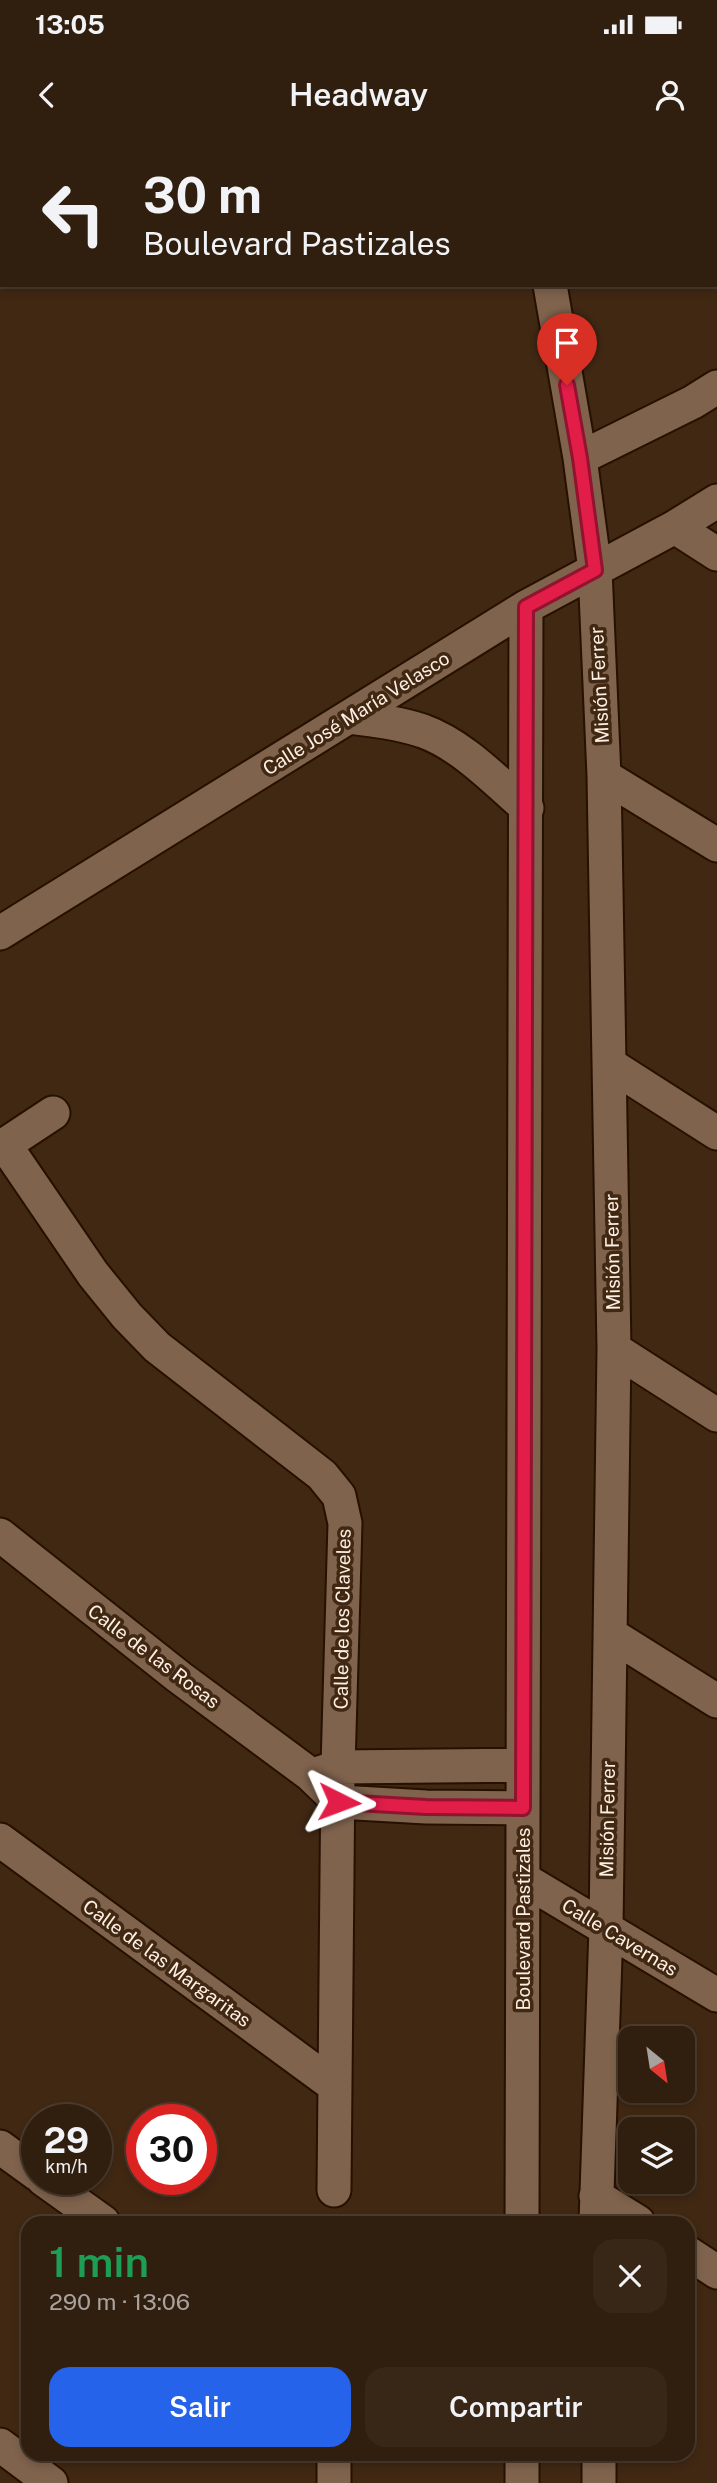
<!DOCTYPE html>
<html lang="es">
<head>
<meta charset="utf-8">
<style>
	:root { --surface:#301e0e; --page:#382717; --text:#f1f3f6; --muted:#a8a29e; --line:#4b3c2e; --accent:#2563eb }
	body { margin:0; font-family:"Public Sans",sans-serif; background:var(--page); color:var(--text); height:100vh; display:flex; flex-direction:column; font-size:26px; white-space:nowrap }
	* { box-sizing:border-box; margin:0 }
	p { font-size:23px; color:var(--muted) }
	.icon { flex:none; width:38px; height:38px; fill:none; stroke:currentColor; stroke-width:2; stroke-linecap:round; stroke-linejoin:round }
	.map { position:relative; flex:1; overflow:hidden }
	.panel { position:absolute; left:21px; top:2076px; width:674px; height:245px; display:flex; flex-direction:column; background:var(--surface); border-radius:21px; box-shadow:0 4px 10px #0003,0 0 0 2px var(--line) }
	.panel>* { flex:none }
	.hud { position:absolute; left:0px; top:0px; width:718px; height:147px; box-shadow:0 4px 10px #0003,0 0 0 2px var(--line); background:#301e0e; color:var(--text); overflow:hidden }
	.needle { width:46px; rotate:150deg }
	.fabs { position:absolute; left:618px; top:1886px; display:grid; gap:14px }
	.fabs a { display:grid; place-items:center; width:77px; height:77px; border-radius:14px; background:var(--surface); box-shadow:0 4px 10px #0003,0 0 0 2px var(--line); font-size:35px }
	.speed { position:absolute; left:21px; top:1964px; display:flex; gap:14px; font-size:35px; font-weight:700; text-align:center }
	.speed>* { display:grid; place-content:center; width:91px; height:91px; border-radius:50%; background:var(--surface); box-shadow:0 4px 10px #0003,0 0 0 2px var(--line); line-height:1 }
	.speed small { font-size:18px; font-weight:400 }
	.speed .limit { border:10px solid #d22; background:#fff; color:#111 }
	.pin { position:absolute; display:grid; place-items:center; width:60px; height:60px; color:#fff; margin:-72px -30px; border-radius:50% 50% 50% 0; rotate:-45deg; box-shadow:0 0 7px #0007 }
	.pin .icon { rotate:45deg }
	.me { position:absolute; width:77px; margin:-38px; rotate:93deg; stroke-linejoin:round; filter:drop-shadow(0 0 5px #0008) }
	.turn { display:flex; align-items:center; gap:24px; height:147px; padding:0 28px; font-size:32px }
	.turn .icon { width:91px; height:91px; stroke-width:2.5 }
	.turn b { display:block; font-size:49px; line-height:60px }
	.round { display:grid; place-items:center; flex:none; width:74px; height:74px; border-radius:21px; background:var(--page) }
	.headline { display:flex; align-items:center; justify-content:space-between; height:119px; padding:0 28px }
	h1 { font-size:42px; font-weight:600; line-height:52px; color:#1e9e55 }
	.cta { display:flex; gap:14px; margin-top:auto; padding:14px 28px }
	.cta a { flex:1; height:80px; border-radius:21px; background:var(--accent); color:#fff; font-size:28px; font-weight:600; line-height:80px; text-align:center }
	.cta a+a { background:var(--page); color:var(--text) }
	.status { display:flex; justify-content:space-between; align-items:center; height:49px; padding:0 35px; background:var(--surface); direction:ltr }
	.status svg { height:19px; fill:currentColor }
	header { display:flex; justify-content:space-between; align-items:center; height:91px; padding:0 28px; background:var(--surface); font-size:32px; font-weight:600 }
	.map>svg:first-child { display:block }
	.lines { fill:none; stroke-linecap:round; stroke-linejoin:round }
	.street-casing { stroke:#261000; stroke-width:37 }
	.street { stroke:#7f634d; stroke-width:33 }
	.route-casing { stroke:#92132f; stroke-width:18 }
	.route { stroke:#e11d48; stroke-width:12 }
	.labels { text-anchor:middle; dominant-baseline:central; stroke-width:7; stroke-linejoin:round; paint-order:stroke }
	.street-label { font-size:19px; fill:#ffeee2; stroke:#402813 }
</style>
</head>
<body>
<div class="status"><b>13:05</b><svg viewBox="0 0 49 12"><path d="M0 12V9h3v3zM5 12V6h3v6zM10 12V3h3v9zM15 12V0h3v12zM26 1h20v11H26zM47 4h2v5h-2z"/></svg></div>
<header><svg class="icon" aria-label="back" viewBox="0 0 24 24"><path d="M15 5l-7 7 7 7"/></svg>Headway<svg class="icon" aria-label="person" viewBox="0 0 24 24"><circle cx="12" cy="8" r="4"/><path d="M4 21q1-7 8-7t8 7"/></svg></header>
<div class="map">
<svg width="717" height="2343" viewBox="0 0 717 2343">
	<rect width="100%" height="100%" fill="#402813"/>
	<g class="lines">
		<g class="street-casing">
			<path id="street" d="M535,0V2
				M667,0L670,2
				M716,28L717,29
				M550,145L580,318L595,430L604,636L614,1209L606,1788L596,2082
				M580,318L693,262L717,247
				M675,387L717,414
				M349,577C374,580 399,583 423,591C462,605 496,641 527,668
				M604,636L717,705
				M0,793L526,467L675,387L717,361
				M609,924L717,993
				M5,1005L93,1134L127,1176L157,1207L322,1335L339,1356L345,1383L338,1627L334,2050
				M0,1008L53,973
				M614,1209L717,1275
				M0,1395L179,1537L311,1635L339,1662L426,1667L523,1668
				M610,1494L717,1561
				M316,1634L338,1627L523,1625
				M0,1700L335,1946
				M523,1739L717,1855
				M0,2007L37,2034
				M43,2039L103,2082
				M596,2056L638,2082
				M522,2082L526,467
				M688,2113L717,2132
				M0,2305L51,2343
				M599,2314V2343
				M334,2343V2314
				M522,2343V2314"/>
		</g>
		<use href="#street" class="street"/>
	</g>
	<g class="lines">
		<g class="route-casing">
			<path id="route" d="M339,1662L426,1667L523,1668L526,467L595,430L580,318L567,245"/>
		</g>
		<use href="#route" class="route"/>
	</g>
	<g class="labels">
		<g class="street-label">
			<text transform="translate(599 545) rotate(-93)">Misión Ferrer</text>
			<text transform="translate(356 573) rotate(-32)">Calle José María Velasco</text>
			<text transform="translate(612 1112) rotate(-91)">Misión Ferrer</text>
			<text transform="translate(342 1479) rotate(-89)">Calle de los Claveles</text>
			<text transform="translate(154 1516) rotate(37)">Calle de las Rosas</text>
			<text transform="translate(607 1679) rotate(-89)">Misión Ferrer</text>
			<text transform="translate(523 1779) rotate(-90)">Boulevard Pastizales</text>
			<text transform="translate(620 1797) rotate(31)">Calle Cavernas</text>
			<text transform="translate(167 1823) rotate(36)">Calle de las Margaritas</text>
		</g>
	</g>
</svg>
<div class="fabs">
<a><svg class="needle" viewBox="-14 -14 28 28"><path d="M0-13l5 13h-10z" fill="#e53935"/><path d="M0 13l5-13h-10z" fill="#a8a29e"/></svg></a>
<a><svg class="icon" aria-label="layers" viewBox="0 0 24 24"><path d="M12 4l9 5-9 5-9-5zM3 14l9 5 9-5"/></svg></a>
</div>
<div class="speed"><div>29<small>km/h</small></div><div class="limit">30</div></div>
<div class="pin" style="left:567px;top:245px;background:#d93025"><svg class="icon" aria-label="arrive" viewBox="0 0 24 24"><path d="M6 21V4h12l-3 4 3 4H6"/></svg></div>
<svg class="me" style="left:339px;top:1662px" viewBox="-20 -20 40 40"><path d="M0-17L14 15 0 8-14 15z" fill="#e11d48" stroke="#fff" stroke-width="4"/></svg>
<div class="hud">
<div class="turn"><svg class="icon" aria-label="left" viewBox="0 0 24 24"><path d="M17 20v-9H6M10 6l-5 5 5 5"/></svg><div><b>30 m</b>Boulevard Pastizales</div></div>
</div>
<section class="panel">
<div class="headline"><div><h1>1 min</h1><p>290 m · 13:06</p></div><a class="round"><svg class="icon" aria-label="close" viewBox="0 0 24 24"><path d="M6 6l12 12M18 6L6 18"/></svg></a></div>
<div class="cta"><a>Salir</a><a>Compartir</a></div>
</section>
</div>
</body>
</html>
